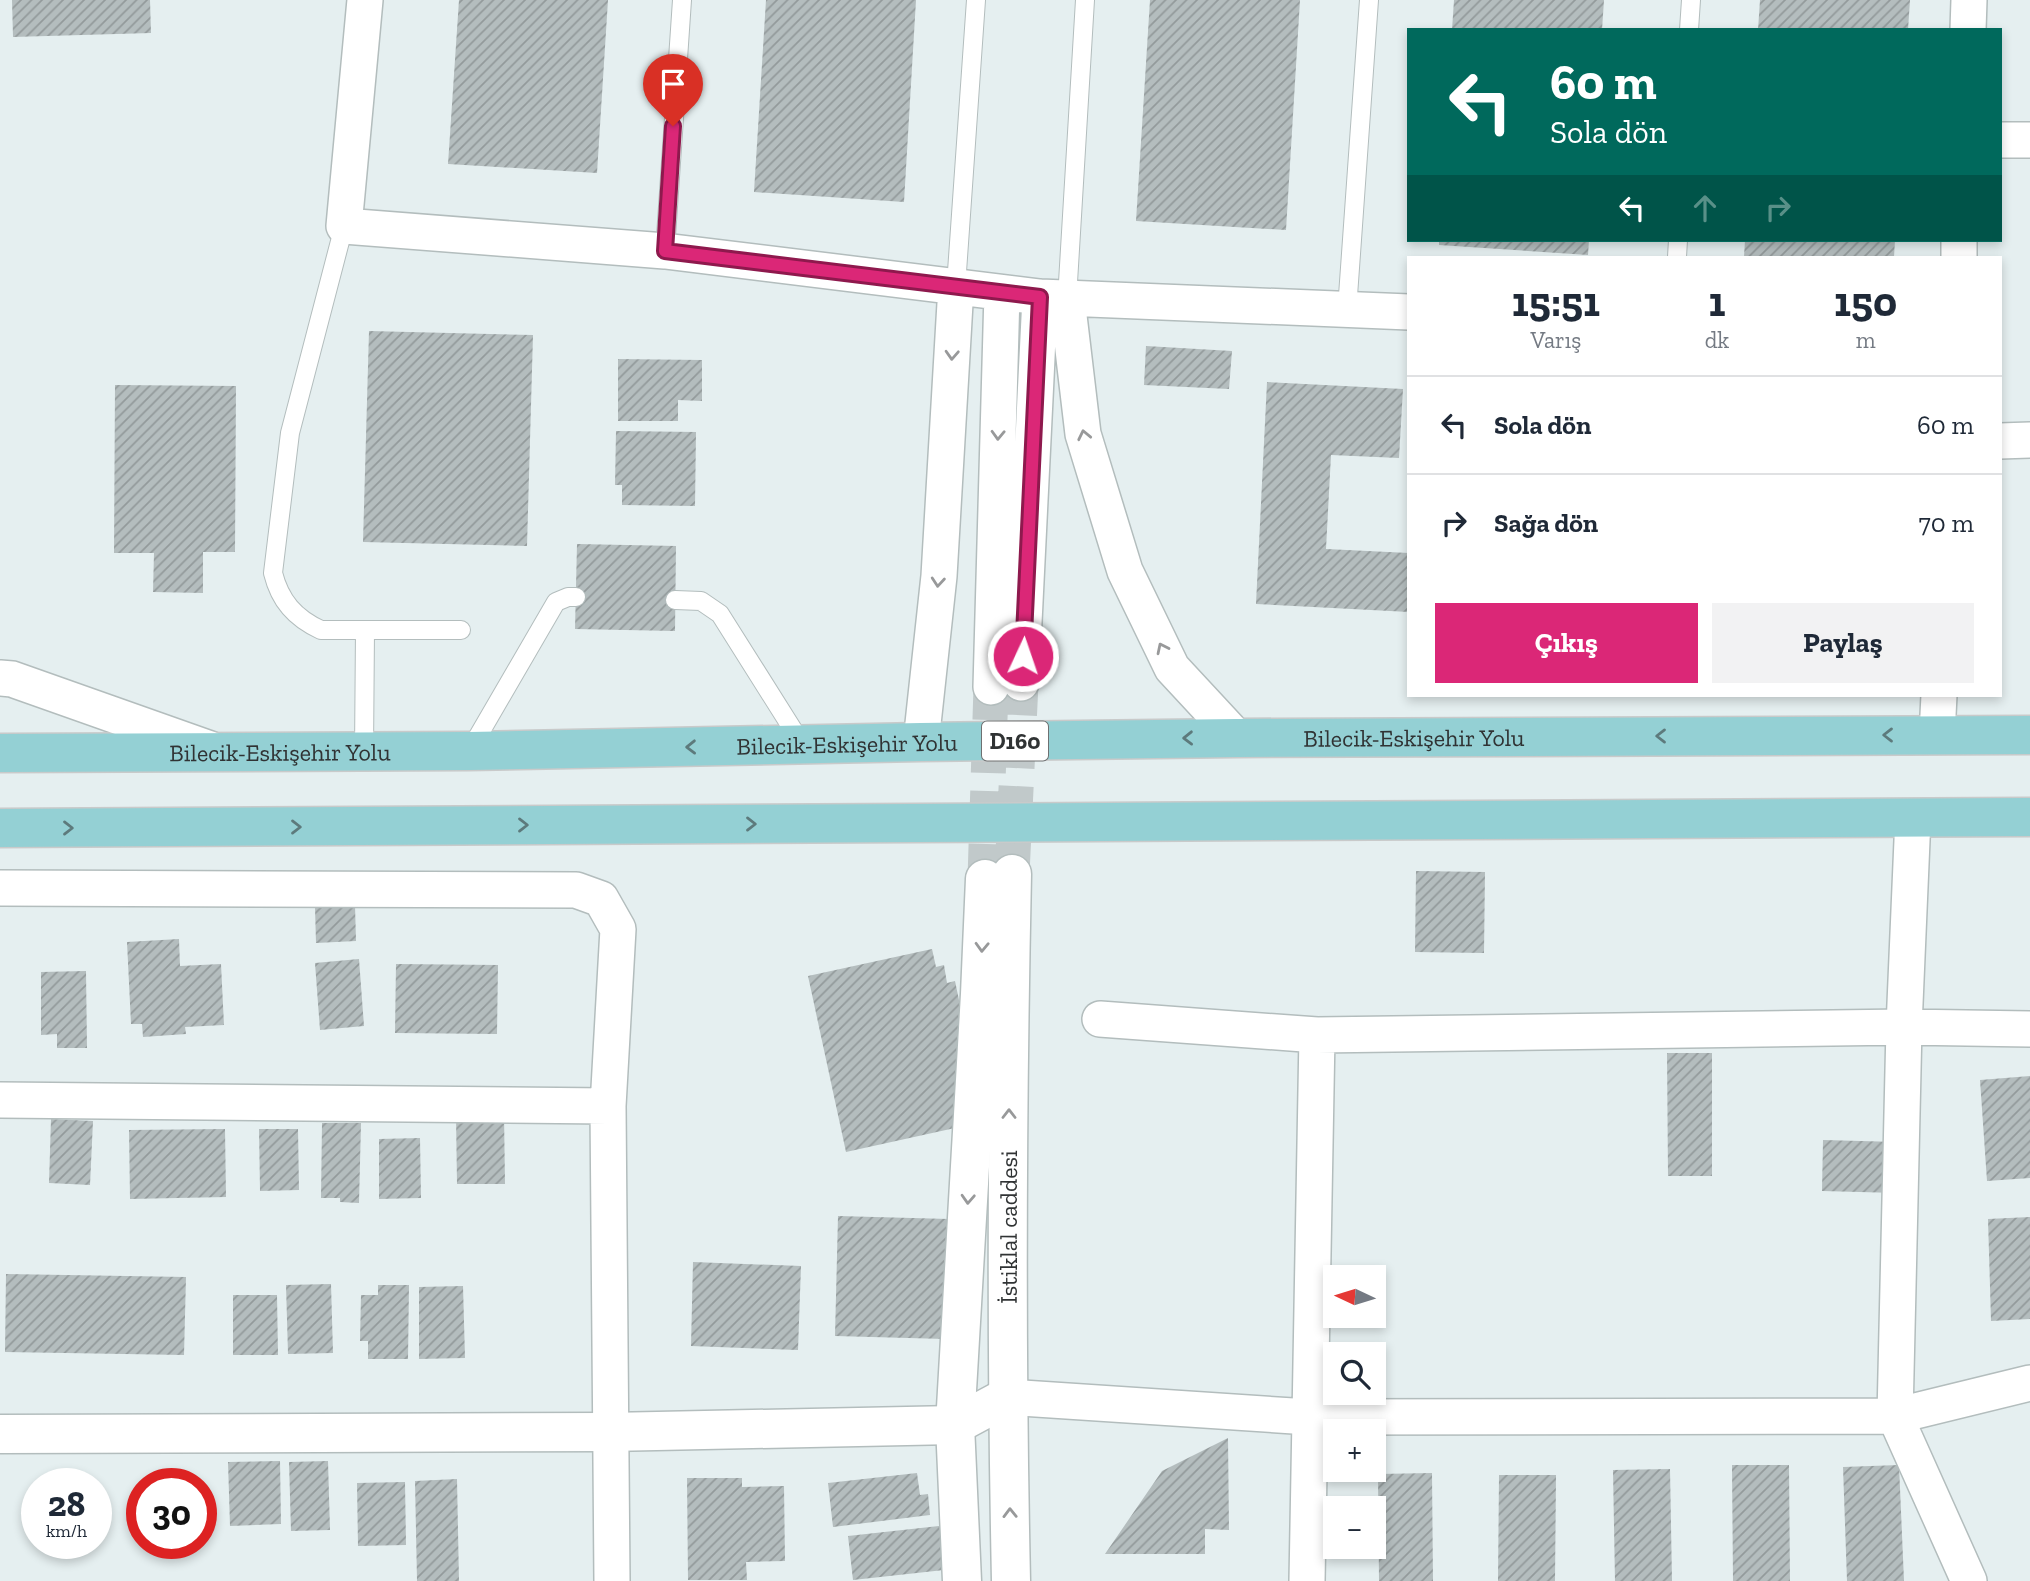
<!DOCTYPE html>
<html lang="tr">
<head>
<meta charset="utf-8">
<style>
	:root { --surface:#fff; --page:#f2f2f3; --text:#1f2937; --muted:#747a83; --line:#e0e1e3; --accent:#db2777 }
	body { margin:0; font-family:"Zilla Slab",serif; background:var(--page); color:var(--text); height:100vh; display:flex; flex-direction:column; font-size:26px; white-space:nowrap }
	* { box-sizing:border-box; margin:0 }
	p { font-size:23px; color:var(--muted) }
	.icon { flex:none; width:38px; height:38px; fill:none; stroke:currentColor; stroke-width:2; stroke-linecap:round; stroke-linejoin:round }
	.map { position:relative; flex:1; overflow:hidden }
	.drawer { position:absolute; left:1407px; top:256px; width:595px; height:441px; display:flex; flex-direction:column; background:var(--surface); border-radius:0px; box-shadow:0 4px 10px #0003 }
	.drawer>* { flex:none }
	.hud { position:absolute; left:1407px; top:28px; width:595px; height:214px; border-radius:0px; box-shadow:0 4px 10px #0003; background:#00695c; color:#fff; overflow:hidden }
	.needle { width:46px; rotate:274deg }
	.buttons { position:absolute; left:1323px; top:1265px; display:grid; gap:14px }
	.buttons a { display:grid; place-items:center; width:63px; height:63px; border-radius:0px; background:var(--surface); box-shadow:0 4px 10px #0003; font-size:35px }
	.speed { position:absolute; left:21px; top:1468px; display:flex; gap:14px; font-size:35px; font-weight:700; text-align:center }
	.speed>* { display:grid; place-content:center; width:91px; height:91px; border-radius:50%; background:var(--surface); box-shadow:0 4px 10px #0003; line-height:1 }
	.speed small { font-size:18px; font-weight:400 }
	.speed .limit { border:10px solid #d22; background:#fff; color:#111 }
	.pin { position:absolute; display:grid; place-items:center; width:60px; height:60px; color:#fff; margin:-72px -30px; border-radius:50% 50% 50% 0; rotate:-45deg; box-shadow:0 0 7px #0007 }
	.pin .icon { rotate:45deg }
	.me { position:absolute; width:77px; margin:-38px; rotate:3deg; stroke-linejoin:round; filter:drop-shadow(0 0 5px #0008) }
	.turn { display:flex; align-items:center; gap:24px; height:147px; padding:0 28px; font-size:32px }
	.turn .icon { width:91px; height:91px; stroke-width:2.5 }
	.turn b { display:block; font-size:49px; line-height:60px }
	.lanes { display:flex; align-items:center; height:66px; padding:0 28px; background:#0003; justify-content:center; gap:35px; direction:ltr }
	.lanes .off { opacity:.35 }
	.eta { display:flex; justify-content:space-evenly; align-items:center; height:119px; text-align:center }
	.eta b { font-size:42px; font-weight:800; line-height:49px }
	.cta { display:flex; gap:14px; margin-top:auto; padding:14px 28px }
	.cta a { flex:1; height:80px; border-radius:0px; background:var(--accent); color:#fff; font-size:28px; font-weight:800; line-height:80px; text-align:center }
	.cta a+a { background:var(--page); color:var(--text) }
	ul { padding:0; list-style:none }
	li { display:flex; align-items:center; gap:21px; height:98px; padding:0 28px; border-top:2px solid var(--line) }
	li div { flex:1 }
	li b { display:block; font-size:26px }
	li em { font-style:normal }
	.map>svg:first-child { display:block }
	.building { fill:url(#building-hatch) }
	.lines { fill:none; stroke-linecap:round; stroke-linejoin:round }
	.minor-tunnel { stroke:#c1c9ca; stroke-width:35; stroke-dasharray:35 18; stroke-linecap:butt }
	.service-casing { stroke:#b3bdbd; stroke-width:20 }
	.minor-casing { stroke:#b3bdbd; stroke-width:38 }
	.tertiary-casing { stroke:#b3bdbd; stroke-width:41 }
	.primary-casing { stroke:#c9caca; stroke-width:41 }
	.service { stroke:#fff; stroke-width:18 }
	.minor { stroke:#fff; stroke-width:35 }
	.tertiary { stroke:#fff; stroke-width:38 }
	.primary { stroke:#94d0d4; stroke-width:38 }
	.oneway { stroke:#98999a }
	.oneway2 { stroke:#5d7a7c }
	.route-casing { stroke:#8e194d; stroke-width:18 }
	.route { stroke:#db2777; stroke-width:12 }
	.labels { text-anchor:middle; dominant-baseline:central; stroke-width:6; stroke-linejoin:round; paint-order:stroke }
	.shield { fill:#fff; stroke:#6e7071; stroke-width:2 }
	.shield-label { font-size:23px; font-weight:bold; fill:#303334 }
	.street-label { font-size:24px; fill:#303334; stroke:#fff }
</style>
</head>
<body>
<div class="map">
<svg width="2030" height="1581" viewBox="0 0 2030 1581">
	<defs>
		<pattern id="building-hatch" width="6" height="6" patternUnits="userSpaceOnUse" patternTransform="scale(1.75)"><rect width="6" height="6" fill="#b4bdbe"/><path d="M-1 1l2-2M0 6l6-6M5 7l2-2" fill="none" stroke="#939a9b"/></pattern>
	</defs>
	<rect width="100%" height="100%" fill="#e5eff0"/>
	<path class="building" d="M12,0H150L151,33L13,37Z
		M459,0H608L597,173L448,164Z
		M766,0H916L904,202L754,192Z
		M1150,0H1300L1286,230L1136,221Z
		M1454,0H1604L1602,30H1452Z
		M1760,0H1910L1908,30H1758Z
		M1439,240H1589L1588,255L1439,245Z
		M1745,240H1895L1894,257H1744Z
		M369,331L533,335L527,546L363,542Z
		M1146,346L1232,351L1229,389L1144,385Z
		M618,359L702,360V401L678,400V421H618Z
		M1267,382L1403,389L1399,458L1331,455L1326,549L1409,553V612L1256,604Z
		M115,385L236,386L235,552H203V593L153,592L154,553H114Z
		M616,431L696,432L695,506L622,505V485H615Z
		M577,544L676,546L675,631L575,629Z
		M1416,871L1485,872L1484,953L1415,952Z
		M355,905L356,941L316,943L315,907Z
		M179,939L180,966L221,964L224,1025L185,1027L186,1034L143,1037L142,1024H131L127,942Z
		M932,949L936,967L944,965L947,983L955,981L974,1072L964,1126L846,1152L808,976Z
		M359,959L364,1026L320,1030L315,963Z
		M396,964L498,965L497,1034L395,1033Z
		M86,971L87,1048H57V1034L41,1035V972Z
		M1667,1053H1712V1176H1668Z
		M2030,1076V1178L1987,1181L1980,1080Z
		M504,1114L505,1184H457L456,1115Z
		M51,1119L93,1121L90,1185L49,1183Z
		M322,1123H361L359,1203L340,1202V1198H321Z
		M225,1129L226,1197L130,1199L129,1130Z
		M259,1129H298L299,1190L260,1191Z
		M420,1138L421,1198L379,1199V1139Z
		M1823,1140L1898,1142L1897,1193L1822,1191Z
		M838,1216L949,1219L945,1339L835,1336Z
		M2030,1217V1319L1991,1321L1988,1219Z
		M693,1262L801,1266L798,1350L691,1346Z
		M6,1274L186,1277L184,1355L5,1352Z
		M331,1284L333,1353L288,1354L286,1285Z
		M378,1285H409L408,1359H368V1341H360L361,1295H378Z
		M463,1286L465,1358L419,1359V1287Z
		M233,1295H277L278,1355H233Z
		M1228,1438L1229,1530L1205,1529V1554H1105L1162,1471Z
		M280,1461L281,1524L230,1526L228,1462Z
		M328,1461L330,1530L291,1531L289,1462Z
		M1732,1465H1789L1790,1581H1733Z
		M1899,1465L1904,1581H1847L1843,1467Z
		M1670,1469L1672,1581H1615L1613,1470Z
		M917,1473L920,1495L928,1494L930,1515L833,1527L828,1483Z
		M1432,1473L1433,1581H1379L1378,1474Z
		M1499,1475H1556L1555,1581H1498Z
		M687,1478H742V1487L784,1486L785,1561L746,1562L747,1580H688Z
		M457,1479L459,1581H417L415,1481Z
		M405,1482L406,1545L358,1546L357,1483Z
		M948,1525L953,1569L853,1580L848,1536Z"/>
	<g class="lines">
		<path class="minor-tunnel" d="M1012,874L1021,683
			M985,879L991,687"/>
		<g class="service-casing">
			<path id="service" d="M1689,30L1691,0
				M344,226L290,433L273,573C280,601 295,618 321,630H461
				M665,251L682,0
				M1677,257L1678,240
				M956,286L976,0
				M1067,299L1085,0
				M1347,310L1369,0
				M675,600L701,601L720,614L802,744
				M470,750L556,602L568,597H576
				M364,752L365,630"/>
		</g>
		<g class="minor-casing">
			<path id="minor" d="M365,0L344,226L665,251L1040,297L1409,312
				M1968,30L1969,0
				M2000,140H2030
				M1959,257V240
				M1067,299L1083,434L1125,571L1172,668L1237,738
				M2000,441L2030,440
				M0,678L12,679L210,749
				M1021,683L1040,297
				M991,687L1002,293
				M1937,735L1939,695
				M921,742L939,576L956,286
				M1913,817L1904,1027L1895,1416L1969,1581
				M0,888L576,890L601,899L618,929L608,1106L612,1581
				M1100,1019L1317,1035L1904,1027L2030,1029
				M0,1100L608,1106
				M1007,1397L1309,1417L1895,1416L2030,1383
				M1307,1581L1317,1035"/>
		</g>
		<g class="tertiary-casing">
			<g id="tertiary">
				<path d="M0,1434L609,1432L955,1425L1007,1397"/>
				<path d="M962,1581L955,1425L980,994L985,879"/>
				<path id="s1" d="M1011,1581C1006,1346 1007,1110 1012,874"/>
			</g>
		</g>
		<g class="primary-casing">
			<g id="primary">
				<path id="s2" d="M0,753L469,751L921,742L1237,738L2030,735"/>
				<path d="M0,828L2030,817"/>
			</g>
		</g>
		<use href="#service" class="service"/>
		<use href="#minor" class="minor"/>
		<use href="#tertiary" class="tertiary"/>
		<use href="#primary" class="primary"/>
	</g>
	<defs><path id="oneway-chevron" d="M-2-3.5L2.5 0L-2 3.5" fill="none" stroke-width="1.6" stroke-linecap="round" stroke-linejoin="round" transform="scale(1.75)"/></defs>
	<g class="oneway">
		<use href="#oneway-chevron" transform="translate(952 355) rotate(93)"/>
		<use href="#oneway-chevron" transform="translate(998 435) rotate(92)"/>
		<use href="#oneway-chevron" transform="translate(1084 435) rotate(-102)"/>
		<use href="#oneway-chevron" transform="translate(938 582) rotate(95)"/>
		<use href="#oneway-chevron" transform="translate(1162 648) rotate(-116)"/>
		<use href="#oneway-chevron" transform="translate(982 947) rotate(92)"/>
		<use href="#oneway-chevron" transform="translate(1009 1114) rotate(-90)"/>
		<use href="#oneway-chevron" transform="translate(968 1199) rotate(93)"/>
		<use href="#oneway-chevron" transform="translate(1010 1513) rotate(-91)"/>
	</g>
	<g class="oneway2">
		<use href="#oneway-chevron" transform="translate(1888 735) rotate(180)"/>
		<use href="#oneway-chevron" transform="translate(1661 736) rotate(180)"/>
		<use href="#oneway-chevron" transform="translate(1188 738) rotate(179)"/>
		<use href="#oneway-chevron" transform="translate(691 747) rotate(179)"/>
		<use href="#oneway-chevron" transform="translate(751 824)"/>
		<use href="#oneway-chevron" transform="translate(523 825)"/>
		<use href="#oneway-chevron" transform="translate(296 827)"/>
		<use href="#oneway-chevron" transform="translate(68 828)"/>
	</g>
	<g class="lines">
		<g class="route-casing">
			<path id="route" d="M673,126L665,251L1040,297L1023,656"/>
		</g>
		<use href="#route" class="route"/>
	</g>
	<g class="labels">
		<rect class="shield" x="982" y="721.5" width="66" height="39" rx="5"/>
		<g class="shield-label">
			<text x="1015" y="741">D160</text>
		</g>
		<g class="street-label">
			<text stroke="none"><textPath href="#s2" startOffset="1414">Bilecik-Eskişehir Yolu</textPath></text>
			<text stroke="none"><textPath href="#s2" startOffset="847">Bilecik-Eskişehir Yolu</textPath></text>
			<text stroke="none"><textPath href="#s2" startOffset="280">Bilecik-Eskişehir Yolu</textPath></text>
			<text stroke="none"><textPath href="#s1" startOffset="354">İstiklal caddesi</textPath></text>
		</g>
	</g>
</svg>
<div class="buttons">
<a><svg class="needle" viewBox="-14 -14 28 28"><path d="M0-13l5 13h-10z" fill="#e53935"/><path d="M0 13l5-13h-10z" fill="#747a83"/></svg></a>
<a><svg class="icon" aria-label="search" viewBox="0 0 24 24"><circle cx="10" cy="10" r="6"/><path d="M15 15l6 6"/></svg></a>
<a>+</a>
<a>−</a>
</div>
<div class="speed"><div>28<small>km/h</small></div><div class="limit">30</div></div>
<div class="pin" style="left:673px;top:126px;background:#d93025"><svg class="icon" aria-label="arrive" viewBox="0 0 24 24"><path d="M6 21V4h12l-3 4 3 4H6"/></svg></div>
<svg class="me" style="left:1023px;top:656px" viewBox="-20 -20 40 40"><circle r="17" fill="#db2777" stroke="#fff" stroke-width="3"/><path d="M0-11L8 9 0 5-8 9z" fill="#fff"/></svg>
<div class="hud">
<div class="turn"><svg class="icon" aria-label="left" viewBox="0 0 24 24"><path d="M17 20v-9H6M10 6l-5 5 5 5"/></svg><div><b>60 m</b>Sola dön</div></div>
<div class="lanes"><svg class="icon" aria-label="left" viewBox="0 0 24 24"><path d="M17 20v-9H6M10 6l-5 5 5 5"/></svg><svg class="icon off" aria-label="ahead" viewBox="0 0 24 24"><path d="M12 20V5M6 11l6-6 6 6"/></svg><svg class="icon off" aria-label="right" viewBox="0 0 24 24"><path d="M7 20v-9h11M14 6l5 5-5 5"/></svg></div>
</div>
<section class="drawer">
<div class="eta">
<div><b>15:51</b><p>Varış</p></div>
<div><b>1</b><p>dk</p></div>
<div><b>150</b><p>m</p></div>
</div>
<ul>
<li><svg class="icon" aria-label="left" viewBox="0 0 24 24"><path d="M17 20v-9H6M10 6l-5 5 5 5"/></svg><div><b>Sola dön</b></div><em>60 m</em></li>
<li><svg class="icon" aria-label="right" viewBox="0 0 24 24"><path d="M7 20v-9h11M14 6l5 5-5 5"/></svg><div><b>Sağa dön</b></div><em>70 m</em></li>
</ul>
<div class="cta"><a>Çıkış</a><a>Paylaş</a></div>
</section>
</div>
</body>
</html>
